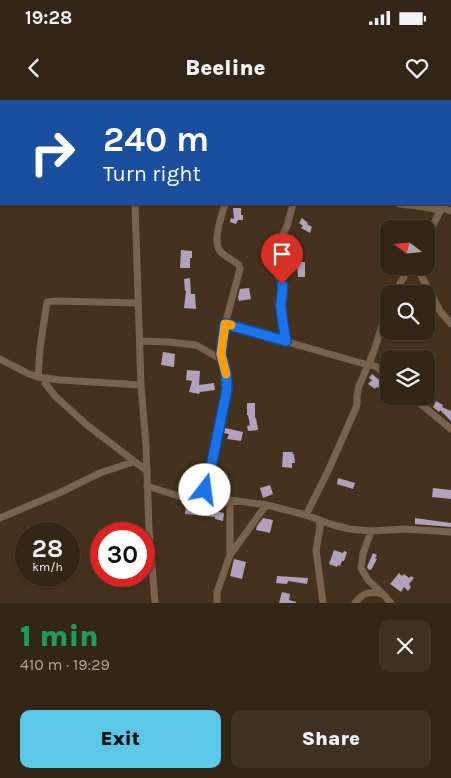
<!DOCTYPE html>
<html lang="en">
<head>
<meta charset="utf-8">
<style>
	:root { --surface:#342616; --page:#3f3223; --text:#f1f3f6; --muted:#a9a5a1; --line:#4e4335; --accent:#5ac8e6 }
	body { margin:0; font-family:Karla,sans-serif; background:var(--page); color:var(--text); height:100vh; display:flex; flex-direction:column; font-size:19px; white-space:nowrap }
	* { box-sizing:border-box; margin:0 }
	p { font-size:16px; color:var(--muted) }
	.icon { flex:none; width:28px; height:28px; fill:none; stroke:currentColor; stroke-width:2; stroke-linecap:round; stroke-linejoin:round }
	.map { position:relative; height:503px; overflow:hidden }
	.drawer { display:flex; flex-direction:column; background:var(--surface); flex:1 }
	.drawer>* { flex:none }
	.guide { position:absolute; left:0px; top:0px; width:451px; height:105px; box-shadow:0 1px 4px #0004,0 0 0 1px var(--line); background:#1a4fa0; color:#fff; overflow:hidden }
	.needle { width:32px; rotate:286deg }
	.buttons { position:absolute; left:380px; top:120px; display:grid; gap:10px }
	.buttons a { display:grid; place-items:center; width:55px; height:55px; border-radius:10px; background:var(--surface); box-shadow:0 1px 4px #0004,0 0 0 1px var(--line); font-size:25px }
	.speed { position:absolute; left:15px; top:422px; display:flex; gap:10px; font-size:25px; font-weight:700; text-align:center }
	.speed>* { display:grid; place-content:center; width:65px; height:65px; border-radius:50%; background:var(--surface); box-shadow:0 1px 4px #0004,0 0 0 1px var(--line); line-height:1 }
	.speed small { font-size:12px; font-weight:400 }
	.speed .limit { border:8px solid #d22; background:#fff; color:#111 }
	.pin { position:absolute; display:grid; place-items:center; width:42px; height:42px; color:#fff; margin:-51px -21px; border-radius:50% 50% 50% 0; rotate:-45deg; box-shadow:0 0 5px #0007 }
	.pin .icon { rotate:45deg }
	.me { position:absolute; width:55px; margin:-28px; rotate:15deg; stroke-linejoin:round; filter:drop-shadow(0 0 4px #0008) }
	.turn { display:flex; align-items:center; gap:18px; height:105px; padding:0 20px; font-size:22px }
	.turn .icon { width:65px; height:65px; stroke-width:2.5 }
	.turn b { display:block; font-size:35px; line-height:42px }
	.round { display:grid; place-items:center; flex:none; width:52px; height:52px; border-radius:10px; background:var(--page) }
	.head { display:flex; align-items:center; justify-content:space-between; height:85px; padding:0 20px }
	h1 { font-size:30px; font-weight:800; line-height:38px; color:#1e9e55 }
	.button { display:flex; gap:10px; margin-top:auto; padding:10px 20px }
	.button a { flex:1; height:58px; border-radius:10px; background:var(--accent); color:#111; font-size:20px; font-weight:800; line-height:58px; text-align:center }
	.button a+a { background:var(--page); color:var(--text) }
	.status { display:flex; justify-content:space-between; align-items:center; height:35px; padding:0 25px; background:var(--surface); direction:ltr }
	.status svg { height:14px; fill:currentColor }
	header { display:flex; justify-content:space-between; align-items:center; height:65px; padding:0 20px; background:var(--surface); font-size:22px; font-weight:800 }
	.map>svg:first-child { display:block }
	.building { fill:#b0a1bd }
	.lines { fill:none; stroke-linecap:round; stroke-linejoin:round }
	.minor { stroke:#79634e; stroke-width:7 }
	.route-casing { stroke:#114b97; stroke-width:12 }
	.route { stroke:#1a73e8; stroke-width:9 }
	.slow { stroke:#f59e0b; stroke-width:9 }
</style>
</head>
<body>
<div class="status"><b>19:28</b><svg viewBox="0 0 49 12"><path d="M0 12V9h3v3zM5 12V6h3v6zM10 12V3h3v9zM15 12V0h3v12zM26 1h20v11H26zM47 4h2v5h-2z"/></svg></div>
<header><svg class="icon" aria-label="back" viewBox="0 0 24 24"><path d="M15 5l-7 7 7 7"/></svg>Beeline<svg class="icon" aria-label="heart" viewBox="0 0 24 24"><path d="M12 20l-8-8c-3-5 5-10 8-4 3-6 11-1 8 4z"/></svg></header>
<div class="map">
<svg width="451" height="503" viewBox="0 0 451 503">
	<rect width="100%" height="100%" fill="#45321e"/>
	<path class="building" d="M233,108H241V115H243V120H238L236,124L230,122L231,118L234,119Z
		M302,118L308,123L307,124L312,127L310,133L301,128L303,126L299,123Z
		M181,150L192,151V158H190V168H180Z
		M297,162H305V177H298Z
		M190,178L191,194H195L196,209L184,208L186,191H185L184,179Z
		M249,188L251,199L239,201L238,197L240,189Z
		M163,252L175,254L174,267L161,265Z
		M187,270L200,271L199,285L214,283L215,290L200,292L199,294L189,292L192,281L186,280Z
		M372,274L382,282L378,288L376,287L375,289L368,284L372,280L369,278Z
		M436,301L443,305L442,307L451,311V321L440,310L439,312L433,307Z
		M247,303H255V318H256L258,330L248,331L247,326L250,325L248,315H247Z
		M225,328L243,332L241,341L227,339L229,334L224,333Z
		M283,352H293L292,354H294L295,363H292V368L282,367Z
		M338,378L355,383L353,389L337,384Z
		M270,385L273,394L263,398L260,388Z
		M433,388L451,390V399L432,397Z
		M186,405L203,407V408L214,409V411L224,413L223,421L215,419V417L185,414Z
		M263,418L273,420L270,433L256,430L257,426Z
		M415,418L451,423V427L415,424Z
		M334,450L343,453L344,451L347,452L344,461H342L340,466L338,465L337,467L329,464Z
		M373,453L377,455L375,458L377,459L371,470L368,469L367,467Z
		M234,459L246,462L242,479L230,476Z
		M399,473L402,476L404,474L409,478L411,476L414,478L409,484L411,487L408,491L404,487L401,492L390,484Z
		M277,476L308,478L307,484L288,481L287,484L276,483Z
		M282,492L290,494L289,500L296,502V503H279Z"/>
	<g class="lines">
		<path class="minor" d="M252,0L254,1
			M135,1V0
			M0,9H1
			M450,58H451
			M450,80L451,77
			M135,104L141,285L146,345L149,429L155,503
			M399,104L418,106L441,110
			M443,104L445,109L451,111
			M426,138L443,106
			M416,166L440,211L451,224
			M394,194L410,166
			M225,224L368,265
			M140,241L168,242L196,245L221,259
			M286,241L281,207V199L283,190L275,164L274,153L287,126L293,104
			M0,259L29,274L38,277L60,280L141,285
			M369,264L377,267L389,277
			M38,277L40,248L47,202L56,201L138,203
			M48,278L45,283L55,296L87,325L147,371
			M411,296L451,329
			M147,386L185,398L201,400H230L267,405L306,415L333,425L350,429L371,431L406,429L451,432
			M201,400L210,372L225,301L227,289V280L221,254L227,217L240,169L239,165C233,160 225,157 220,151C212,141 222,115 225,104
			M306,415L329,369L355,310L357,305V296L359,286L374,251L389,203
			M0,418L59,393L100,373L133,362
			M319,420L320,428L316,450L323,503
			M371,431L363,454L361,468L368,480L383,494
			M230,455L261,412L267,405
			M217,503V492L230,455V400
			M355,503C364,492 369,491 383,494L391,503"/>
	</g>
	<g class="lines">
		<g class="route-casing">
			<path id="route" d="M205,390L210,372L227,289L226,272L221,254L225,224L286,241C284,230 282,219 281,208C280,200 284,192 282,184"/>
		</g>
		<use href="#route" class="route"/>
		<path class="slow" d="M226,274L221,254L225,224L231,225"/>
	</g>
</svg>
<div class="buttons">
<a><svg class="needle" viewBox="-14 -14 28 28"><path d="M0-13l5 13h-10z" fill="#e53935"/><path d="M0 13l5-13h-10z" fill="#a9a5a1"/></svg></a>
<a><svg class="icon" aria-label="search" viewBox="0 0 24 24"><circle cx="10" cy="10" r="6"/><path d="M15 15l6 6"/></svg></a>
<a><svg class="icon" aria-label="layers" viewBox="0 0 24 24"><path d="M12 4l9 5-9 5-9-5zM3 14l9 5 9-5"/></svg></a>
</div>
<div class="speed"><div>28<small>km/h</small></div><div class="limit">30</div></div>
<div class="pin" style="left:282px;top:184px;background:#d93025"><svg class="icon" aria-label="arrive" viewBox="0 0 24 24"><path d="M6 21V4h12l-3 4 3 4H6"/></svg></div>
<svg class="me" style="left:205px;top:390px" viewBox="-20 -20 40 40"><circle r="19" fill="#fff"/><path d="M0-13L10 11 0 6-10 11z" fill="#1a73e8"/></svg>
<div class="guide">
<div class="turn"><svg class="icon" aria-label="right" viewBox="0 0 24 24"><path d="M7 20v-9h11M14 6l5 5-5 5"/></svg><div><b>240 m</b>Turn right</div></div>
</div>
</div>
<section class="drawer">
<div class="head"><div><h1>1 min</h1><p>410 m · 19:29</p></div><a class="round"><svg class="icon" aria-label="close" viewBox="0 0 24 24"><path d="M6 6l12 12M18 6L6 18"/></svg></a></div>
<div class="button"><a>Exit</a><a>Share</a></div>
</section>
</body>
</html>
